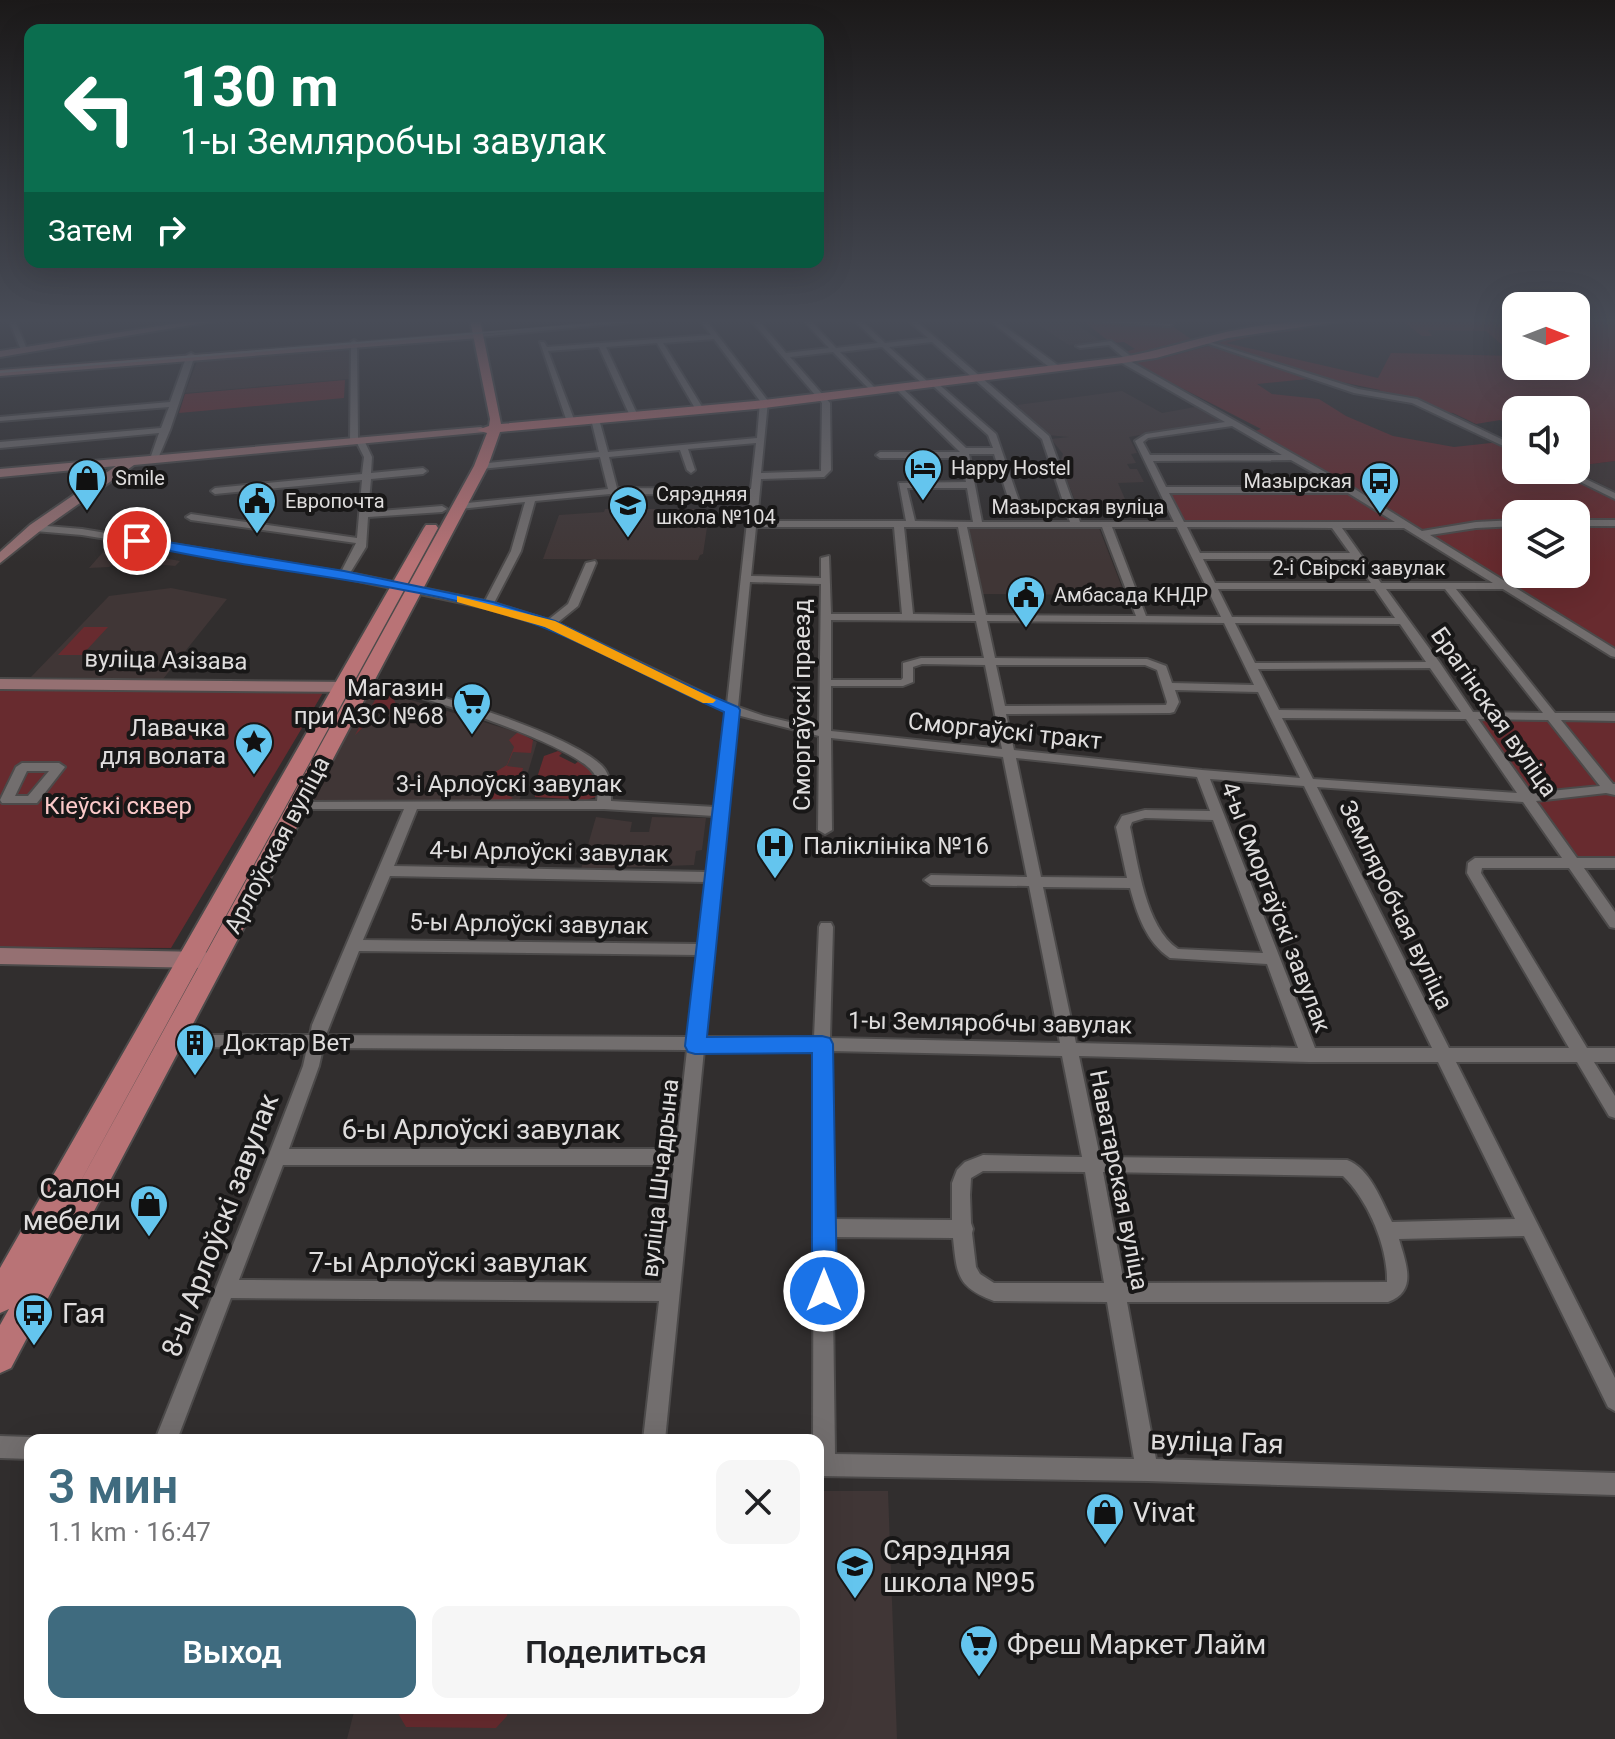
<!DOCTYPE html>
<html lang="ru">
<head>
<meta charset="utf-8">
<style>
	:root { --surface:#fff; --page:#f6f6f6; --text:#202124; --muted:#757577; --accent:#3f6b7f }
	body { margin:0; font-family:Roboto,sans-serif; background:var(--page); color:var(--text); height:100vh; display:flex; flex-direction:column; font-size:30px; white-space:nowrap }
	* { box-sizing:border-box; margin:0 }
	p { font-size:26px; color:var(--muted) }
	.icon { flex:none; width:44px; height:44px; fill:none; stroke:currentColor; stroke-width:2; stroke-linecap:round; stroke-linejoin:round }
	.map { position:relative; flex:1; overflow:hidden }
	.side { position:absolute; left:24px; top:1434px; width:800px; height:280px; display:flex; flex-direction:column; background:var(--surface); border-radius:16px; box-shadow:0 8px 32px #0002 }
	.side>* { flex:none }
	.hud { position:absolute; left:24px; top:24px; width:800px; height:244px; border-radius:16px; box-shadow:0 8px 32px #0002; background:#0b6e4f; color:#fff; overflow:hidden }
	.needle { width:52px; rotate:90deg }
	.buttons { position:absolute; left:1502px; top:292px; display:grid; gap:16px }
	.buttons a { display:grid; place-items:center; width:88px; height:88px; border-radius:16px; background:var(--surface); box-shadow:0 8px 32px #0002; font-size:40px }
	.pin { position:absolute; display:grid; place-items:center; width:68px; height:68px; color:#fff; margin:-34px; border:4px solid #fff; border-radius:50%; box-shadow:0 2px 8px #0007 }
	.me { position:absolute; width:88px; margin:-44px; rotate:0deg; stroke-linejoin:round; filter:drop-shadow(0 0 6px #0008) }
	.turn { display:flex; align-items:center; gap:28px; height:168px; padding:0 24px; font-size:36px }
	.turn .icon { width:104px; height:104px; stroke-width:2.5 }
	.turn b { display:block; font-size:56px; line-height:68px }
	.then { display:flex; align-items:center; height:76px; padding:0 24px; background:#0003; gap:16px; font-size:30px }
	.round { display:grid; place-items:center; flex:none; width:84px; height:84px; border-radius:16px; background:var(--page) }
	.overview { display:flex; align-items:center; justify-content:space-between; height:136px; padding:0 24px }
	h1 { font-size:48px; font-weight:600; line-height:60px; color:var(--accent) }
	.primary-button { display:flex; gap:16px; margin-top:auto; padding:16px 24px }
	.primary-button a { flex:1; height:92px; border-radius:16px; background:var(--accent); color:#fff; font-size:32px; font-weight:600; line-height:92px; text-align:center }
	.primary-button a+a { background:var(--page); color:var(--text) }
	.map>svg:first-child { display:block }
	.built { fill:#403636 }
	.green { fill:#682b2f; fill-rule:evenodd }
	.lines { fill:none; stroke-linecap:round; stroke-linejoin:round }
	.street-casing { stroke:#4c4a4a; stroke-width:4 }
	.secondary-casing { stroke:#4c4a4a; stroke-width:4 }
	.primary-casing { stroke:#4c4a4a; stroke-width:4 }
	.street { fill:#726e6e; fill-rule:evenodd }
	.secondary { fill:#957072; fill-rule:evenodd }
	.primary { fill:#b97376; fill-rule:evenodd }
	.tram { stroke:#8a8787; stroke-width:2 }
	.route { fill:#1a73e8; stroke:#114b97; stroke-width:2 }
	.slow { fill:#f59e0b }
	.labels { text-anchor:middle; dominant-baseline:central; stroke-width:8; stroke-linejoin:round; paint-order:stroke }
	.far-poi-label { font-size:20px; fill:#dfdddd; stroke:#181717; text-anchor:start }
	.far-street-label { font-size:20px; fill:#dfdddd; stroke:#181717 }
	.street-label { font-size:24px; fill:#dfdddd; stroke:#181717 }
	.poi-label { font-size:24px; fill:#dfdddd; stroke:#181717; text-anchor:end }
	.park-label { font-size:24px; fill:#fbc9c9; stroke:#181717 }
	.near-street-label { font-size:28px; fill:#dfdddd; stroke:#181717 }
	.near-poi-label { font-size:28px; fill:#dfdddd; stroke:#181717; text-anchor:start }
</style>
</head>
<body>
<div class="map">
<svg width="1615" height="1739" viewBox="0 0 1615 1739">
	<rect width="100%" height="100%" fill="#312e2e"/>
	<path class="built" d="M1070,320L1101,341L1069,345L1032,321Z
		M350,348L349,379L185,393L198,359Z
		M1122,391L1162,413L1195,407L1220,421L1129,437L1137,453L1131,454L1136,463L1127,464L1130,469H1137L1144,482L1118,483L1128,506L1078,508L1060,463L1063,454L1051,439L1069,437L1047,435L1017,410L1021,409L1017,405Z
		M1615,461V491L1574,470L1576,466Z
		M605,509H700V513L709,514L703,554L700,555L698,560L543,559L559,515L604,512Z
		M969,528H1099L1125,595L983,594Z
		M104,551L121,552L118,556L160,555L158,557L180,561L175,566L126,561H118L109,567L89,568Z
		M171,588L227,599L163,679L31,677L109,596Z
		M388,693L513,731L537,742L519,802H309L366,695Z
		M596,817L632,822L630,832H649L652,817L706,818L702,850L696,851L694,865L581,869Z
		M818,1491H888L897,1739H347L355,1708H818Z"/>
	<path class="green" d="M1401,320H1516V366H1576V320H1615V461L1576,466V410H1516V427L1500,420L1476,424L1453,413L1434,411L1414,401L1377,393L1380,390L1341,382L1216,343L1214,340L1299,328L1305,330L1258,335L1226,343L1378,378L1391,353L1515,356L1486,331L1428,330L1432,336H1422Z
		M1083,321L1172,326L1191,339C1172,344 1143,362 1125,352L1135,349L1124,342L1111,343Z
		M1212,345L1318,378L1257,384L1272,394L1319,399L1346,416L1393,436L1454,447L1500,442L1516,450V470H1555L1615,500V653L1405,525L1181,526L1163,490H1348L1252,432L1261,429L1131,362L1163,358ZM1516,514H1576V574H1516Z
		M345,380L344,398L179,413L185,394Z
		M84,627H108L82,655H58Z
		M0,686L324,691L171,948L0,947Z
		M388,689L396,692L393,698L397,706L393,710L383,708L355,735L375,700L382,697L378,695L379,691Z
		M1468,715L1615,717V863H1572Z
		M518,732L533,740L531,753L513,752L507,766L523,768L520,781L511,778L504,793L513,798L495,803L484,796L493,794L498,779L490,775L507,765L514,747L509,740Z
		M558,751L562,753L559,756L575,764L580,760C595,769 598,779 599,796L586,800L535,797L534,787L544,756Z
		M400,1708H508L507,1716L496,1728L406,1727L399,1715Z"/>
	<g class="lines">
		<g class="street-casing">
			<path id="street" d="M9,320H15L28,352L21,350Z
				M628,320H654L479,337L476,335Z
				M700,320H706L768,401L761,473L821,471L822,403L751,320H758L786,353L829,348L803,320H810L836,348L878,343L854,320H861L885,343L928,338L908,320H915L1049,436L1080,522H1174L1135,441L1146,434L1225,422L1120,362V358H1124L1109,345L1080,348L1076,346L1111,341L1132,357L1130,361L1353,488L1422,531L1476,522L1516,520V526L1476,528L1430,535L1615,649V657L1611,656L1503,589H1456L1555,713H1615V721L1561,720L1613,784H1615V795L1606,793L1536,801L1577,858H1615V868H1584L1615,912V928L1610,927L1569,868H1482L1481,873L1587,1048H1615V1062H1594L1615,1096V1118L1609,1116L1577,1062H1456L1615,1378V1411L1608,1407L1524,1236L1399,1239C1406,1264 1418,1291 1388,1302H1127L1156,1459L1615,1473V1495L1147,1481L818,1476V1440H813L814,1050H704L665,1440H643L659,1301L231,1298L177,1440H155L268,1157L303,1066L307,1048L173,1047L167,1046L165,1041L167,1036L173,1035H310L312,1025L404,809H298L293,808L291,805L293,802L597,801C598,792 599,778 592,771C571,745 434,699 398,692C386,690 373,691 361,690L357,689V685C370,683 387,683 400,686C443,695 573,736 602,766C611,775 611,789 611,801L715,807L726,711L546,626L486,608L344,578L82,535L35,531L30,528L35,525L82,529L341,572L356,543L191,520L186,517L191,514L357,538L362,480L215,494L211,491L215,488L362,474L364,457L357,443L350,441L351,342L354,340L357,342L358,438H363L372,457L371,473L423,468L427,471L423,474L371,479L368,512L442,506L447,509L442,512L368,517L366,547L350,573L485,601L511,551L525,502L460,509L457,508V504L608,489L600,457L481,469L477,466L478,464L599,452L591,419L595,417L599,419L608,452L757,438L760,401L714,339L663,343L704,410L700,412L696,410L657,343L606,347L638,416L634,418L630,416L599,347L548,351L575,422L571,424L567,422L540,342H544L547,347L711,335ZM932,342L1042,439L1070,522H982L969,454H994L1010,504L1015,507L1020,504L996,434L935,381L931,383L932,385L988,435L993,448H966L899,385H896V389L960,452H880L876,455L880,458H961L966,482L899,483L906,521H757L761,479L824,477L831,470L830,403L790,357L833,352L872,392H875V388L840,352L882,347L925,386L929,384L928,382L889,347ZM1232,426L1282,455H1150L1143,442L1148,438ZM756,443L751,489L617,488L609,457L680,450L687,470L691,473L695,470L688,449ZM1291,460L1339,487H1166L1153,461ZM907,488H967L973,522L915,521ZM1169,493H1348L1395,522H1184ZM610,494L614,497L618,494L750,495L727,704L557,623L578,606L596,563L595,561L586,563L568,604L548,620L494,603L521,551L535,501ZM756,527H894L902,614H831L829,556L821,558V578L751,576ZM904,527H958L975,615L913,614ZM967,527H1102L1136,616L986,615ZM1112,527H1177L1221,617L1146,616ZM1187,527L1332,528L1350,553H1200ZM1342,528H1404L1493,583H1381ZM1203,559H1354L1371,583H1215ZM750,582L821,584L819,729L764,716L738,707ZM1218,589H1375L1395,618L1232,617ZM1386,589H1445L1543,713L1473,712L1440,663ZM831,620L976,621L984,658H921L903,663V678L901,680H831ZM987,621L1224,623L1254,685L1172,683L1166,666L1147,659L995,658ZM1235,623L1400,624L1426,662L1255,663ZM922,664L985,665L1002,749L831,731V686H903L913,682V667ZM996,665H1145L1157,670L1167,702L1166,705L1005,706ZM1430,668L1461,712L1279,710L1258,669ZM1175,690L1258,692L1300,778L1202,770L1014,750L1006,714L1170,713L1174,712L1179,702ZM737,715L819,736L818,830L825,834L832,830L831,738L1003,757L1027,877L931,875L924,880L931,885L1029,886L1060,1043L830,1038L833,927L831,923H821L819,927L814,1037H705ZM1282,718L1466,719L1517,793L1313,779ZM1478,719L1548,720L1600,786L1531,793ZM1016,758L1197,777L1210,811L1145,810L1122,816L1116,827L1127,878L1041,877ZM1210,779L1304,786L1432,1048H1315ZM1317,787L1523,802L1562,858H1475L1468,863L1467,873L1569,1048H1449ZM417,809H604L714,816L707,872L394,866ZM1145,818L1213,820L1263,953L1178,949C1145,927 1138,863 1130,827L1132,822ZM390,876L706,882L699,944L363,940ZM1043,887L1130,888C1137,914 1146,942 1170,958L1267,964L1298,1048L1076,1043ZM359,951L698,955L689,1037L326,1035ZM323,1048L687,1050L676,1149H289L319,1066ZM830,1051L1062,1056L1082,1157L983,1155L965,1162L957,1170L952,1183V1220L832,1219ZM1079,1056L1309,1062H1438L1515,1219L1392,1222C1382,1202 1370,1168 1347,1160L1100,1157ZM283,1165H674L661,1283L239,1280ZM983,1171L1085,1172L1104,1283H994L980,1274L976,1267L972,1233L973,1229L971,1223L970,1195L971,1178ZM1103,1172L1343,1176C1368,1200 1388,1247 1387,1282L1124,1283ZM832,1237L953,1238C957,1275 957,1287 994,1301L1107,1302L1134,1459L835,1454Z
				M989,320H996L1059,366V370H1053Z
				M1094,320H1133L1173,324L1170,326L1097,322Z
				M1203,340L1358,389L1417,399L1516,446V452L1412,403L1354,393L1203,342Z
				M191,353L195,355L170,430L157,461L150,459L159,433L0,448V442L161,428L169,407L0,421V417L170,402L187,355Z
				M1556,470H1567L1615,493V499Z
				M1576,520H1615V526H1576Z
				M22,763H59L65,767L37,803H2L0,800L16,767ZM27,771H49L28,796H15Z
				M0,1436L30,1437L37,1440H30V1459L0,1458Z"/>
		</g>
		<g class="secondary-casing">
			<path id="secondary" d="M198,320H221L0,357V351Z
				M482,333L479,338L0,376V370Z
				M481,427L487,430L485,432L134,465L40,531L0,563V552L30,525L116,466L0,477V469Z
				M0,679L357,682L365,687L357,692L0,689Z
				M0,948L204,952L212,954L215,960L212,966L204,968L0,964Z"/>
		</g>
		<g class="primary-casing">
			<path id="primary" d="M470,320H480L501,424L755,401L1123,357C1158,351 1191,340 1226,332C1267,323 1307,320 1349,320L1228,338L1156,358L1123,363L755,409L500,432L488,466L11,1368L0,1373V1325L9,1309L0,1313V1268L424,528L426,525H436L438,528L72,1197L474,466L487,433L477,430L489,426L490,419Z"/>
		</g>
		<use href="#street" class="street"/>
		<use href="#secondary" class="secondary"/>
		<use href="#primary" class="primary"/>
		<path class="tram" d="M0,372L640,320"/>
	</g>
	<linearGradient id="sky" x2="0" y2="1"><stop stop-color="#1b1919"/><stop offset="0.57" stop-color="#484c57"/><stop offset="1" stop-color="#484c57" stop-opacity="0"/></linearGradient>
	<rect width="1615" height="563" fill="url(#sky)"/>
	<path class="route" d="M137,537L344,571L493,602L555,621L677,681L738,707L740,710L707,1037L822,1036L830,1038L833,1044L837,1291L833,1300L824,1304L815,1300L812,1291V1053L695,1054L688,1052L685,1046L724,712C645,678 569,630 485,608C370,578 249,570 133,543V538Z"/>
	<path class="slow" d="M457,596L555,621L716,700L713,703H703L545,627L457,602Z"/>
	<defs>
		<g id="hotel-pin" transform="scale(2)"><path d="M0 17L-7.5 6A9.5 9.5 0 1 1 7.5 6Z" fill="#64c5ee" stroke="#181717"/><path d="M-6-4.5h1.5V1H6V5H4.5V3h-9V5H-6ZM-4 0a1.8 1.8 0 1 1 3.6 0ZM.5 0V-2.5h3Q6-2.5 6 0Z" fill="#111"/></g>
		<g id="shop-pin" transform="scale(2)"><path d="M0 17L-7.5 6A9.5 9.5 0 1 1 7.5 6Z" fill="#64c5ee" stroke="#181717"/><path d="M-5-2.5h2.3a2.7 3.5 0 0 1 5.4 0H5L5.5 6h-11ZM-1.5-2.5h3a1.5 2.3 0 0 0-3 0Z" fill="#111"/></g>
		<g id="bus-pin" transform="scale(2)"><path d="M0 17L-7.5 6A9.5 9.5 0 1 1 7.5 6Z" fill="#64c5ee" stroke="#181717"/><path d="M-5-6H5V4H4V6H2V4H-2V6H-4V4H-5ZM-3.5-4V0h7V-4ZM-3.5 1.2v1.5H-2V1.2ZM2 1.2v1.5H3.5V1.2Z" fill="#111"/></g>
		<g id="civic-pin" transform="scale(2)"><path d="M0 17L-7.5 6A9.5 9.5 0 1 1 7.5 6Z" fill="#64c5ee" stroke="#181717"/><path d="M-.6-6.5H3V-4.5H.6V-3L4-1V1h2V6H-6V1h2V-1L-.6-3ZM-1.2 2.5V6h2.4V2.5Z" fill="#111"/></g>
		<g id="school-pin" transform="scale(2)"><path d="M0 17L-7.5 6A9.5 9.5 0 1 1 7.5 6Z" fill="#64c5ee" stroke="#181717"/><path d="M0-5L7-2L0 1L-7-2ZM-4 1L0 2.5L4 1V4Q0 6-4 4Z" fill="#111"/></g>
		<g id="supermarket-pin" transform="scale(2)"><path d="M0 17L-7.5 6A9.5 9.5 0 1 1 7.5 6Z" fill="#64c5ee" stroke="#181717"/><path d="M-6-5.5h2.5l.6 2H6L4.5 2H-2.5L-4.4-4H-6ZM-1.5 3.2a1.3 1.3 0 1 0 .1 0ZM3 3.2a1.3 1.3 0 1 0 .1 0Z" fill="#111"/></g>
		<g id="sight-pin" transform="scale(2)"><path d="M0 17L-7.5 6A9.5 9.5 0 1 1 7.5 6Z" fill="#64c5ee" stroke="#181717"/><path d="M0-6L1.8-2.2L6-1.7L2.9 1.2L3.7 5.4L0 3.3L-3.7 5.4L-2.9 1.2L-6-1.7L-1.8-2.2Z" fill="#111"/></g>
		<g id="hospital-pin" transform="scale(2)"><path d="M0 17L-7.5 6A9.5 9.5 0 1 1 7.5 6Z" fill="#64c5ee" stroke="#181717"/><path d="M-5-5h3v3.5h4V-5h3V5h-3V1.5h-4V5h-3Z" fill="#111"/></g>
		<g id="building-pin" transform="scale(2)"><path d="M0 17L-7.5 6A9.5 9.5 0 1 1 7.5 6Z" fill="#64c5ee" stroke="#181717"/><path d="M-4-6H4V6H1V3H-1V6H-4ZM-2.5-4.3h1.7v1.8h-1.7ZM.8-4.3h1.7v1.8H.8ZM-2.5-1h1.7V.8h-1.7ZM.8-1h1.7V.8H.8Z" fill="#111"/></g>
	</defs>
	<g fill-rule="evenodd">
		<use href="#hotel-pin" x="923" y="468"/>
		<use href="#shop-pin" x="87" y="478"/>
		<use href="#bus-pin" x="1380" y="481"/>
		<use href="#civic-pin" x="257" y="501"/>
		<use href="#school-pin" x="628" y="505"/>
		<use href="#civic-pin" x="1026" y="595"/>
		<use href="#supermarket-pin" x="472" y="702"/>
		<use href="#sight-pin" x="254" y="742"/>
		<use href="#hospital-pin" x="775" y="846"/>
		<use href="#building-pin" x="195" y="1043"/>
		<use href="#shop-pin" x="149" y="1204"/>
		<use href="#bus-pin" x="34" y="1313"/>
		<use href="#shop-pin" x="1105" y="1512"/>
		<use href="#school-pin" x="855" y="1566"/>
		<use href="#supermarket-pin" x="979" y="1644"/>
	</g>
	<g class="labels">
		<g class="far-poi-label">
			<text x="951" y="468">Happy Hostel</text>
			<text x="115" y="478">Smile</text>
			<text x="1352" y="481" text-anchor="end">Мазырская</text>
			<text x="656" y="494">Сярэдняя<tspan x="656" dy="23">школа №104</tspan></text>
			<text x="285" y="501">Европочта</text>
			<text x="1054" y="595">Амбасада КНДР</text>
		</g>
		<g class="far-street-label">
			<text x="1078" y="507">Мазырская вуліца</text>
			<text x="1359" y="568">2-і Свірскі завулак</text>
		</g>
		<g class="street-label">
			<text transform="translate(166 660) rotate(1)">вуліца Азізава</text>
			<text transform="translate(802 705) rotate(-90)">Сморгаўскі праезд</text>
			<text transform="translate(1494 712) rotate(55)">Брагінская вуліца</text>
			<text transform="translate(1005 731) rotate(6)">Сморгаўскі тракт</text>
			<text x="509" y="784">3-і Арлоўскі завулак</text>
			<text transform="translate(277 845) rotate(-62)">Арлоўская вуліца</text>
			<text transform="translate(549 852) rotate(1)">4-ы Арлоўскі завулак</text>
			<text transform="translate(1396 905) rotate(64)">Земляробчая вуліца</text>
			<text transform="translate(1276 907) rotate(69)">4-ы Сморгаўскі завулак</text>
			<text transform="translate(529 924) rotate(1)">5-ы Арлоўскі завулак</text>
			<text transform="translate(990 1023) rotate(1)">1-ы Земляробчы завулак</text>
			<text transform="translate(660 1178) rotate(-84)">вуліца Шчадрына</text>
			<text transform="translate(1119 1180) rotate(79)">Наватарская вуліца</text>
		</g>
		<g class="poi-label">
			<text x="444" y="688">Магазин<tspan x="444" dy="28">при АЗС №68</tspan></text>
			<text x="226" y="728">Лавачка<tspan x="226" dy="28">для волата</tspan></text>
			<text x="803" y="846" text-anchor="start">Паліклініка №16</text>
			<text x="223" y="1043" text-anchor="start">Доктар Вет</text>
		</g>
		<g class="park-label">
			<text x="118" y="806">Кіеўскі сквер</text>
		</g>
		<g class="near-street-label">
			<text x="481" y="1129">6-ы Арлоўскі завулак</text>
			<text transform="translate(220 1225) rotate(-69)">8-ы Арлоўскі завулак</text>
			<text x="448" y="1262">7-ы Арлоўскі завулак</text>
			<text transform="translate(1217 1442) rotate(2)">вуліца Гая</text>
		</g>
		<g class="near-poi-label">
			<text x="121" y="1188" text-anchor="end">Салон<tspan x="121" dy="32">мебели</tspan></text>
			<text x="62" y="1313">Гая</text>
			<text x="1133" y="1512">Vivat</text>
			<text x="883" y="1550">Сярэдняя<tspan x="883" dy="32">школа №95</tspan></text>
			<text x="1007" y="1644">Фреш Маркет Лайм</text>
		</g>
	</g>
</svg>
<div class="buttons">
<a><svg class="needle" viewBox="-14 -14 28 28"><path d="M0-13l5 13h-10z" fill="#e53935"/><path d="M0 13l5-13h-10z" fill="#757577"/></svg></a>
<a><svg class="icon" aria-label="sound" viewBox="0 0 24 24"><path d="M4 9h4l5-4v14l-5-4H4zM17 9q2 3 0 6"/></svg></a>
<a><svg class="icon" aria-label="layers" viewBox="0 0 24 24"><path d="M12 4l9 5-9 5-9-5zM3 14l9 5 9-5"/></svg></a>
</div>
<div class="pin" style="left:137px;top:541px;background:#d93025"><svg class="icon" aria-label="arrive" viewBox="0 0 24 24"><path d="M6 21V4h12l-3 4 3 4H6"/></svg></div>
<svg class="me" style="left:824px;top:1291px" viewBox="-20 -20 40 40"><circle r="17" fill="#1a73e8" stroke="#fff" stroke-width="3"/><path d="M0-11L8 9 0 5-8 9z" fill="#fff"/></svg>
<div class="hud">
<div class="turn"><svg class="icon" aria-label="left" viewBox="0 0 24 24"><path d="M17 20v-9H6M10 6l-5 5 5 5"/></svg><div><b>130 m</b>1-ы Земляробчы завулак</div></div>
<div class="then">Затем<svg class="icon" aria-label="right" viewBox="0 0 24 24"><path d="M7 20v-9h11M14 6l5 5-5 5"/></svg></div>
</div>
<section class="side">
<div class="overview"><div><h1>3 мин</h1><p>1.1 km · 16:47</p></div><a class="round"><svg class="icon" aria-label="close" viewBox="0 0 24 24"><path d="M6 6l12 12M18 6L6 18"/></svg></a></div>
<div class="primary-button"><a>Выход</a><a>Поделиться</a></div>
</section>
</div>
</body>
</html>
